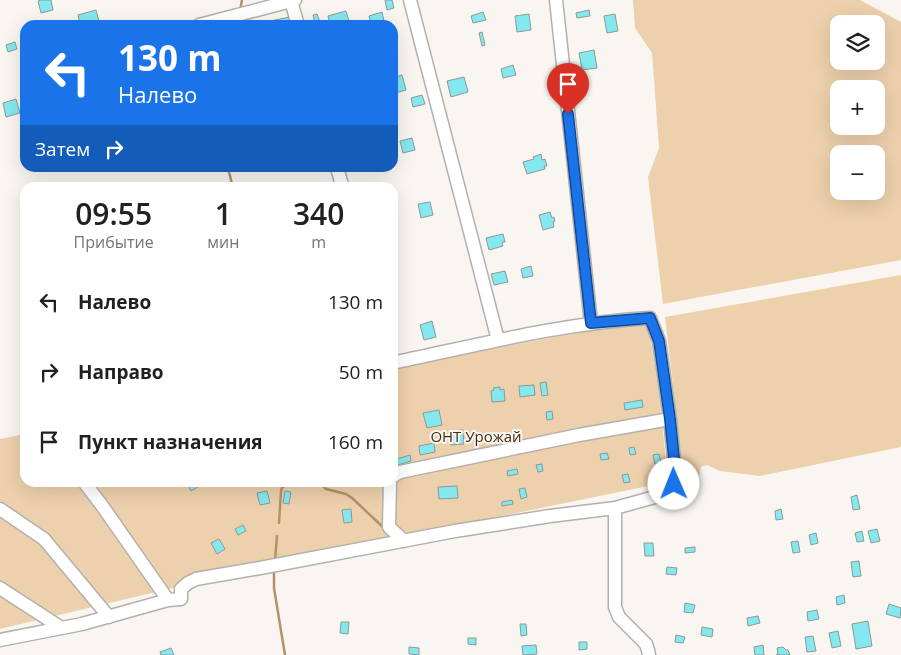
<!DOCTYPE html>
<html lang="ru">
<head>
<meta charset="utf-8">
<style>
	:root { --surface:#fff; --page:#f6f6f6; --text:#202124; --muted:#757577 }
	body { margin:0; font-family:"Open Sans",sans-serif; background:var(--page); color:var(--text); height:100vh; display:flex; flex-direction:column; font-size:19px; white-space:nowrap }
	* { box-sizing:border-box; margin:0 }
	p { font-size:16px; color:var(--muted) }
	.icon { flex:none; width:28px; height:28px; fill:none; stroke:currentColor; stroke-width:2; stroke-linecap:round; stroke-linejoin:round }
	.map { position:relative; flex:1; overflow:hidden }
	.details { position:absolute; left:20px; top:182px; width:378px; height:305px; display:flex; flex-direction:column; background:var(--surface); border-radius:15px; box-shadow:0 5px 20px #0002 }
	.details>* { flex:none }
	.banner { position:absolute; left:20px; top:20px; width:378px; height:152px; border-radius:15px; box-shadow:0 5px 20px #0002; background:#1a73e8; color:#fff; overflow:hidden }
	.fabs { position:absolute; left:830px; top:15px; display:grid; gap:10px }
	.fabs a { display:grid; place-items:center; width:55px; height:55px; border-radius:10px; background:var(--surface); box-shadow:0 5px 20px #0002; font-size:25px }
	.pin { position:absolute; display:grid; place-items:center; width:42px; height:42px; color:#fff; margin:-51px -21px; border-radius:50% 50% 50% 0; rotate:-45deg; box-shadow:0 0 5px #0007 }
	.pin .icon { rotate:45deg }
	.me { position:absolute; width:55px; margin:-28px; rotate:359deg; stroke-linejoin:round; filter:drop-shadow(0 0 4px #0008) }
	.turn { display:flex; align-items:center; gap:18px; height:105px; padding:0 15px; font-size:22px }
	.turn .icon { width:65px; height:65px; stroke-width:2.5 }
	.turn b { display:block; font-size:35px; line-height:42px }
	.then { display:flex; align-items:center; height:48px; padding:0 15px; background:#0003; gap:10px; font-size:19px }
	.eta { display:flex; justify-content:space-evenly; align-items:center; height:85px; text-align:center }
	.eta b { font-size:30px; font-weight:600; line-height:35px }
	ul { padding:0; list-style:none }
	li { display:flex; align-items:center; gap:15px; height:70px; padding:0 15px }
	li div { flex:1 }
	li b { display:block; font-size:19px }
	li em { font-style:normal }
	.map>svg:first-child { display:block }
	.green { fill:#edd0ac; fill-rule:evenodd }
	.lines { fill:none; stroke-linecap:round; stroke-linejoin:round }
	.stream { stroke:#b39267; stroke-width:2.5 }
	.building { fill:#84e9ef; stroke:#929797 }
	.minor-casing { stroke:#b3b0ad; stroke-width:15 }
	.minor { stroke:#fff; stroke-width:12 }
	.route-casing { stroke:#114b97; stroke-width:12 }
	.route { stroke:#1a73e8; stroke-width:9 }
	.labels { text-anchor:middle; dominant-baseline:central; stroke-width:4; stroke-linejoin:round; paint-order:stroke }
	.park-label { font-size:15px; fill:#432f14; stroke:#f9f6f2 }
</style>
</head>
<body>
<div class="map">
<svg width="901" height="655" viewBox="0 0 901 655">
	<rect width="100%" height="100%" fill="#f9f6f2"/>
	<path class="green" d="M633,0H860L901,22V260L663,304L648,177L659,148L652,53L635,28ZM839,24H876V61H839ZM839,89H876V126H839ZM839,154H876V191H839Z
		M901,275V447L760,476L720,471L707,465L701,467L697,484L681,485L683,470L665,317Z
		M648,320L660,401L668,482L316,554L0,629V439L25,434V482H392L393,367Z"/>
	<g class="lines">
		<path class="stream" d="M240,11L242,0
			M235,25L238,18
			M228,168L233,188
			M319,482L326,489L346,494L352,498L385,529
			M279,523L281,491L282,488L288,482
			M275,560L277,536
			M274,570V588L285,655"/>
	</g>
	<path class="building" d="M41,0H51L53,10L41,13L38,1Z
		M385,0H392L394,8L387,10Z
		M96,10L100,25H80L78,15Z
		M589,10L590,16L577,18L576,13Z
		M346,11L350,25H330L328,16Z
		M382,12L385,25H371L369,16Z
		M483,12L486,20L473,23L471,16Z
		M317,14L320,22L315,24L313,15Z
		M529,14L531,30L517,32L515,16Z
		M615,14L618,31L607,33L604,16Z
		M290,17L291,25H271L270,21Z
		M482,32L485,45L482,46L479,33Z
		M15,42L17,49L8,52L6,45Z
		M594,50L597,68L582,70L579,53Z
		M513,65L516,75L503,78L501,69Z
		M402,75L406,90L392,94V78Z
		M464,77L468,92L451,97L447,81Z
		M422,95L425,104L413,107L411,98Z
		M16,99L20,113L6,117L3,103Z
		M412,138L415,150L403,153L400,141Z
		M541,154L542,160L545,159L547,166H544L545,169L527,174L523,162L534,159L533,157Z
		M430,202L433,215L421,218L418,204Z
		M550,212L552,218L554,217L555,221L553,222L554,227L543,230L539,215Z
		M503,234L505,242H502L503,246L489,250L486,238Z
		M531,266L533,276L523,278L521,269Z
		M505,271L508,282L494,285L491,274Z
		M432,321L436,337L424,340L420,325Z
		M546,382L548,395L542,396L540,383Z
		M534,385L535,395L520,397L519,386Z
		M500,387V390L504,389L505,401L492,402L491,391L494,390L493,388Z
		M642,400L643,407L625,410L624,403Z
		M439,410L442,425L427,428L423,413Z
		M552,411L553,419L547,420L546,412Z
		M463,430L464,444L451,445L450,431Z
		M434,443L435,452L420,455L419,446Z
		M634,447L636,454L630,455L629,448Z
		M607,453L609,459L601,460L600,454Z
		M659,454L661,463L655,464L653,455Z
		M410,455L411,461L398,465L397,459Z
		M542,464L543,471L538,472L536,465Z
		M517,469L518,474L508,476L507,471Z
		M628,474L630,482L624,483L622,475Z
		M187,482H199L201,485L191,491Z
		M457,486L458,498L439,499L438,487Z
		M525,488L527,497L521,499L519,489Z
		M267,491L270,503L260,505L257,493Z
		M285,491L291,492L289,504L283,503Z
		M857,495L860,509L853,510L851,497Z
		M512,500L513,504L502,506V502Z
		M351,509L352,522L344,523L342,510Z
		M781,509L783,519L776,520L775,511Z
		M243,525L246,531L238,535L235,529Z
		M877,529L880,541L871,543L868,531Z
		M862,531L864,541L857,542L855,533Z
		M816,533L818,543L811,545L809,535Z
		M219,539L225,549L217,554L211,543Z
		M798,541L800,552L793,553L791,542Z
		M644,543H653L654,556H645Z
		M695,547V552L685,553V548Z
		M859,561L861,576L853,577L851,562Z
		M667,567L677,568L676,575L666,574Z
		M844,595L845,603L837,605L836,597Z
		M685,603L695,605L693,613L684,612Z
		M889,604L901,608L900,618L886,614Z
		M817,610L819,619L808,621L807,612Z
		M758,616L760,623L748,626L747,618Z
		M868,621L872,646L856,649L852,624Z
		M341,622H349L348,634L340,633Z
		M520,624H526L527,635L521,636Z
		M702,627L713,629L712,637L701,635Z
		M838,631L841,646L832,648L829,633Z
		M676,635L685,637L683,643L675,642Z
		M813,636L816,651L807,652L805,637Z
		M468,638H476V645L468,644Z
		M579,642H587V649L579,650Z
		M536,645L537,654L523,655L522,646Z
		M763,645L764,655H755L754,647Z
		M409,647L419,648V655L409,654Z
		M783,647L786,650H788L790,655H776L778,654L777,648Z
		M171,648L174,655H161L160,652Z"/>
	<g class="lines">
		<g class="minor-casing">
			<path id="minor" d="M410,0L498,340
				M556,0L591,323
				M291,1L298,25
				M199,25L295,0
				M337,168L343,188
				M392,477L400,472L579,435L670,419
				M84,482L103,507L168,600
				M390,482L389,527L404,541
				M615,508V607L619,617L646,644L648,650L649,655
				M0,509L44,539L109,617
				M0,588L60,627
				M0,640L82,624L168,600L181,599V589L188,583L196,579L260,568L455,531L550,516L615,508L662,495L670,491L674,484L675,468L670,419L659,341L650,318C563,323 478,345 392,363"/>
		</g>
		<use href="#minor" class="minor"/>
	</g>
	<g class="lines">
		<g class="route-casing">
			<path id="route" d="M568,114L591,323L650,318L659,341L670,419L675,468L674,484"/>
		</g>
		<use href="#route" class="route"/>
	</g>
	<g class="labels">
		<g class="park-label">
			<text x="476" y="436">ОНТ Урожай</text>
		</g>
	</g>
</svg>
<div class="fabs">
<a><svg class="icon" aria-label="layers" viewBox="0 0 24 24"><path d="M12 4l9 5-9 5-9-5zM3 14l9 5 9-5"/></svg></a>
<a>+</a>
<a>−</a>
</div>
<div class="pin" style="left:568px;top:114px;background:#d93025"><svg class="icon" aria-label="arrive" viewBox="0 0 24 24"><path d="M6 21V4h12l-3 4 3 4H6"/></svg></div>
<svg class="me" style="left:674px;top:484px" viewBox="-20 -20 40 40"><circle r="19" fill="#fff"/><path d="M0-13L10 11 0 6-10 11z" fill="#1a73e8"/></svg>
<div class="banner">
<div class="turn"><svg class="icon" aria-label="left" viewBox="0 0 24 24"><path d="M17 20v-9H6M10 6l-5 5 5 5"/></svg><div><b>130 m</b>Налево</div></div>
<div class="then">Затем<svg class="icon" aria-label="right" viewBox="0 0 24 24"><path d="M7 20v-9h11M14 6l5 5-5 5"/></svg></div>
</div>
<section class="details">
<div class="eta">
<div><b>09:55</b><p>Прибытие</p></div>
<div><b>1</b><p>мин</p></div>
<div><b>340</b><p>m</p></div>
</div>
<ul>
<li><svg class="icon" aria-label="left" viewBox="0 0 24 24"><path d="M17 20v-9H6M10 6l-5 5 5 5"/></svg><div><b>Налево</b></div><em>130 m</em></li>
<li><svg class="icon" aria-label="right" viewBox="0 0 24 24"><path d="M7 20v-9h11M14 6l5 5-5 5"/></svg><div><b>Направо</b></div><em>50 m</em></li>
<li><svg class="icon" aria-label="arrive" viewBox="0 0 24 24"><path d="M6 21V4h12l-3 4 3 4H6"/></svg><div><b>Пункт назначения</b></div><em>160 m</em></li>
</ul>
</section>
</div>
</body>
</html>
